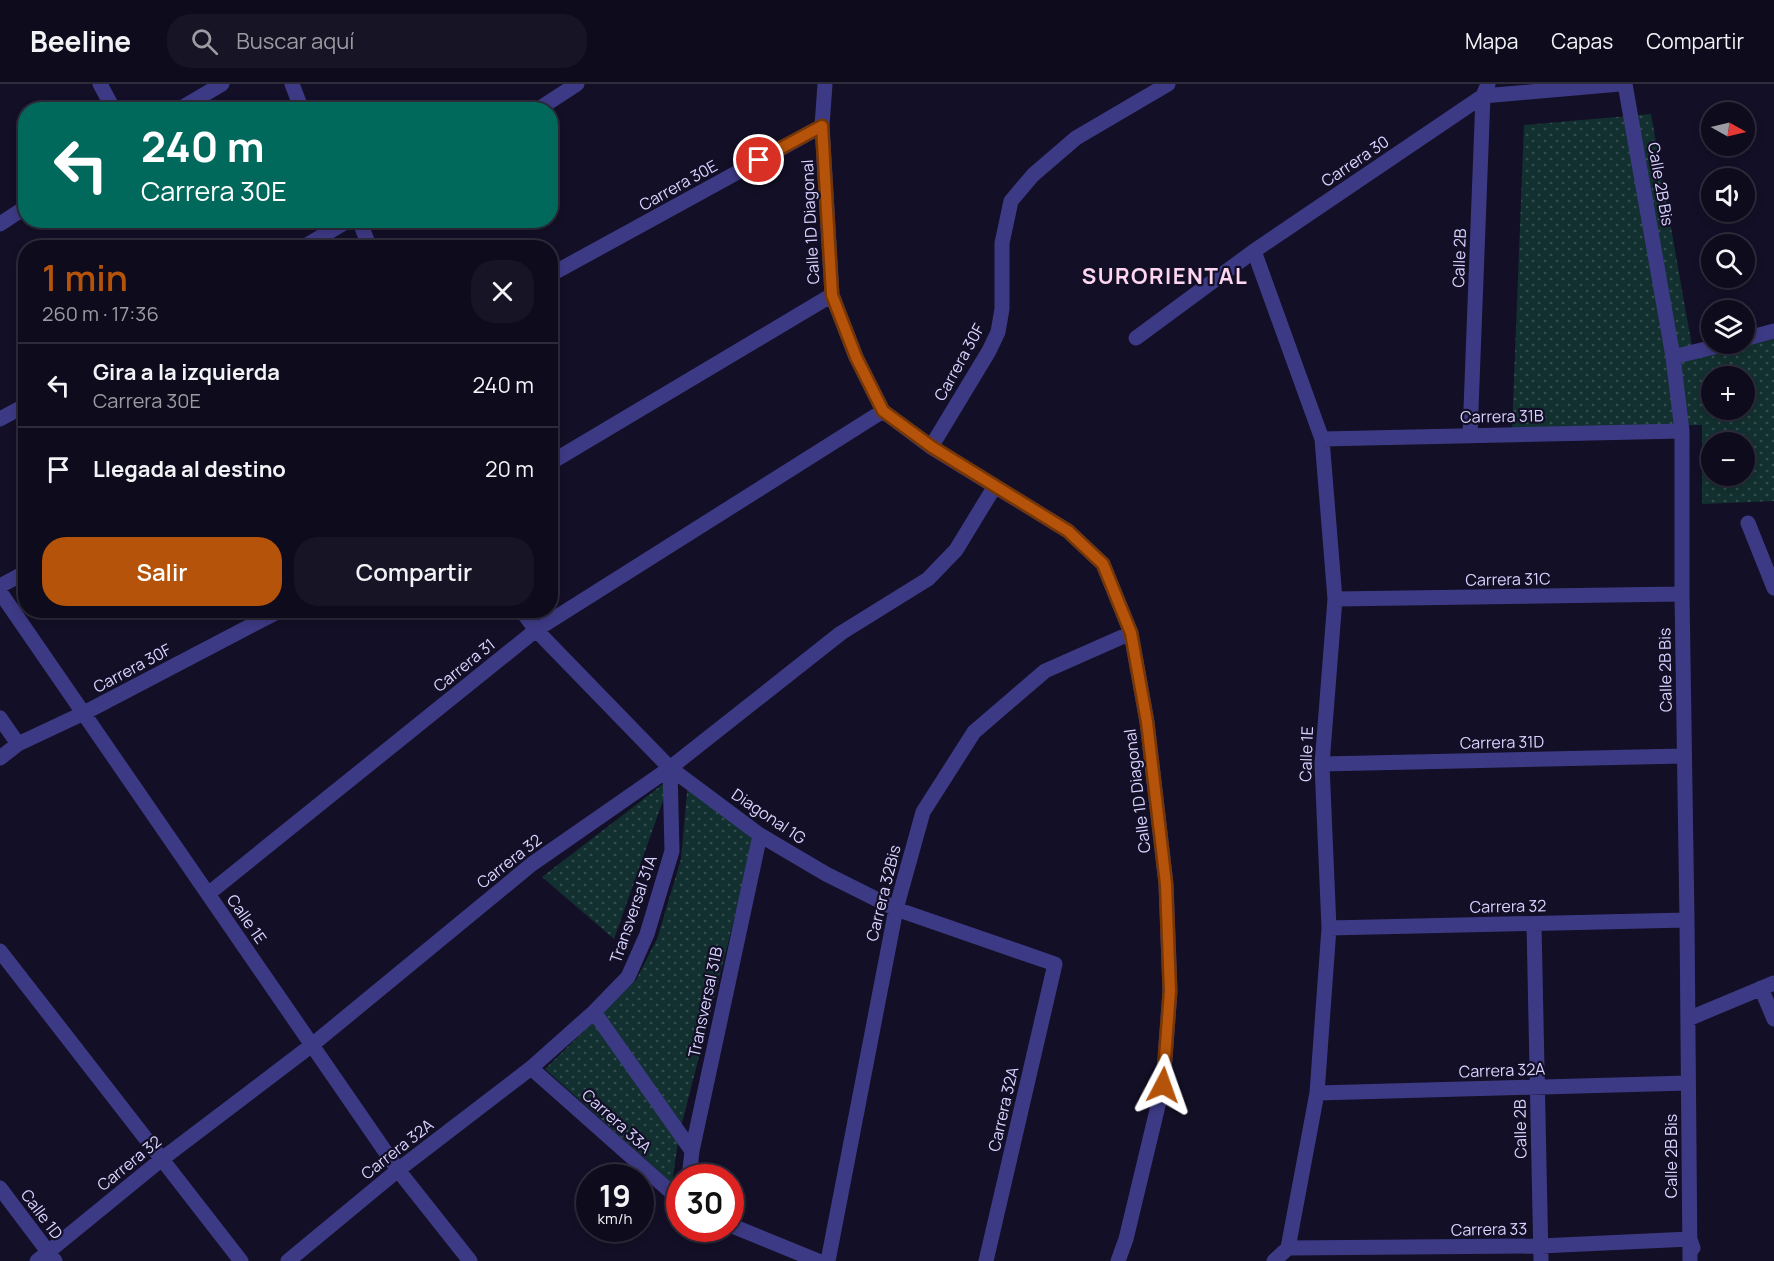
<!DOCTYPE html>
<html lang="es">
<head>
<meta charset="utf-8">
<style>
	:root { --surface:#0e0b1c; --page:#171425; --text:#f1f3f6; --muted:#9b9ba3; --line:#2e2b3b; --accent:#b45309 }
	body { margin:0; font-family:Manrope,sans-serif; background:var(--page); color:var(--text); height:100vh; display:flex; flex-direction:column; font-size:22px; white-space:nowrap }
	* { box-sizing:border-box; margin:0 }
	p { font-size:20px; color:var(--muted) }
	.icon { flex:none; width:33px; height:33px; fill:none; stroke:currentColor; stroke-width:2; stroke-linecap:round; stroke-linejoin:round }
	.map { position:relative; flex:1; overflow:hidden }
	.details { position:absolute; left:18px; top:156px; width:540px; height:378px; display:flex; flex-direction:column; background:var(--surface); border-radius:24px; box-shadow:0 3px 9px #0003,0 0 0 2px var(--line) }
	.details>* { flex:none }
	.hud { position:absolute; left:18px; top:18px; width:540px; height:126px; border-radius:24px; box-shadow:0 3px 9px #0003,0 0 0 2px var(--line); background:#00695c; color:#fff; overflow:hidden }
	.needle { width:39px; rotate:98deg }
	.controls { position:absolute; left:1701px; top:18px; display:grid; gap:12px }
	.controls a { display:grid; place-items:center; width:54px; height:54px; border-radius:50%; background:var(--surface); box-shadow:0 3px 9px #0003,0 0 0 2px var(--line); font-size:30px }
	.speed { position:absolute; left:576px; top:1080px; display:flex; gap:12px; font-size:30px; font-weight:700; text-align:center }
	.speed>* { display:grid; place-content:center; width:78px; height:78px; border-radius:50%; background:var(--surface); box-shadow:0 3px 9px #0003,0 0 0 2px var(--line); line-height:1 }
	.speed small { font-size:15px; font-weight:400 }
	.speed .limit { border:9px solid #d22; background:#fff; color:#111 }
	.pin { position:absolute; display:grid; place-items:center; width:51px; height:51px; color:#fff; margin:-26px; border:3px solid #fff; border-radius:50%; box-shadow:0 2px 6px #0007 }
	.me { position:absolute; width:66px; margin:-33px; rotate:4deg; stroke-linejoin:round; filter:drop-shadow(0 0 4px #0008) }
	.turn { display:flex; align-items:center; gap:21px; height:126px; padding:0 24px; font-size:27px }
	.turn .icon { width:78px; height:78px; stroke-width:2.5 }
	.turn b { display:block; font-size:42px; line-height:51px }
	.round { display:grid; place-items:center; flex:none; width:63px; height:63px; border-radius:24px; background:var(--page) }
	.head { display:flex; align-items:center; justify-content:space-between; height:102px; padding:0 24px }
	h1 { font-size:36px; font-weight:600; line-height:45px; color:var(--accent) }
	.action { display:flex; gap:12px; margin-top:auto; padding:12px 24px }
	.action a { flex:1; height:69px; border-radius:24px; background:var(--accent); color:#fff; font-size:24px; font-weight:600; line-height:69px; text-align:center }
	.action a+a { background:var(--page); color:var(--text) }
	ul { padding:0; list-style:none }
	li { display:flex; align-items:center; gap:18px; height:84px; padding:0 24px; border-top:2px solid var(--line) }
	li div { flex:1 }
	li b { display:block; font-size:22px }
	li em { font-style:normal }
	header { display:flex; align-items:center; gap:36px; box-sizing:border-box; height:84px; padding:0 30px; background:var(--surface); border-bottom:2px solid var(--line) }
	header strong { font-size:28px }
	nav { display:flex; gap:33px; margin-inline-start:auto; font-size:21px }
	.search { width:420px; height:54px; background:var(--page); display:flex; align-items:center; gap:15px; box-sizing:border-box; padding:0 21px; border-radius:24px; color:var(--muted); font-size:22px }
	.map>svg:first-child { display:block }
	.park { fill:url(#park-dots); fill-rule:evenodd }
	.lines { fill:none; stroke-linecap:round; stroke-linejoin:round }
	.street { stroke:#3d3a85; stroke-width:15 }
	.route-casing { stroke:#753606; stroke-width:15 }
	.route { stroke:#b45309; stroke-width:10 }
	.labels { text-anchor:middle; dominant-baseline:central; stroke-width:4.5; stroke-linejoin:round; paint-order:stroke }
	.street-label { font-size:16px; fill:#d9d4ff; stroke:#130f26 }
	.district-label { font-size:22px; font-weight:bold; letter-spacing:1.5px; fill:#ffd6f0; stroke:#130f26 }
</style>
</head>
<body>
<header>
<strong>Beeline</strong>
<div class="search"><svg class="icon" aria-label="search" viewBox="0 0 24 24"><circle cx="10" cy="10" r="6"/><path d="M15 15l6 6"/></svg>Buscar aquí</div>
<nav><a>Mapa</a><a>Capas</a><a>Compartir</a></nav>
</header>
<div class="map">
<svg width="1774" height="1177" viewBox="0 0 1774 1177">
	<defs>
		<pattern id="park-dots" width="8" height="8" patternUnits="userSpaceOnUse" patternTransform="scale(1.5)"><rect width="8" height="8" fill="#12302f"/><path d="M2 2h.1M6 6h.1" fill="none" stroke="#344d4e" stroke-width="1.8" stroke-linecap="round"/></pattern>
	</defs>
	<rect width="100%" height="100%" fill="#130f26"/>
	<path class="park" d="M1651,30L1694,274L1774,255V417L1702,420V341L1512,345L1524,41ZM1712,292H1744V326H1712ZM1712,358H1744V392H1712Z
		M671,694L614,855L542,793Z
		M688,697L757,746L679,1051L672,1099L545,985L636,896L657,855L681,775Z"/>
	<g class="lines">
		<path class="street" d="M100,0L114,26
			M292,0L302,26
			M825,0L822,42L832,211L856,273L883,327L931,363L1068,447L1103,480L1131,549L1147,638L1166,800L1170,907L1163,1001L1126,1155L1118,1177
			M1625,0L1673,273L1682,347V510L1687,836L1690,1177
			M178,26L222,0
			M537,26L577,0
			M359,136L370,164
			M0,140L26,123
			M302,164L349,136
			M1254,167L1322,355L1335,515L1322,680L1329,844L1317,1009L1288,1164L1274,1177
			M550,191L822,42
			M1136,254L1254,167L1483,12L1620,0
			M1744,255L1774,247
			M1673,273L1726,260
			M0,335L26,321
			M1470,351L1483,12L1488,0
			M1322,355L1682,347
			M931,363L989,267L998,248L1002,225V159L1011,117L1033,91L1076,54L1168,0
			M550,379L832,211
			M1748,439L1774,504
			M0,502L26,488
			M0,508L398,1086L470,1177
			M1335,515L1682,510
			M521,526L536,546L670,684L760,751L826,790L896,825L1055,880L986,1177
			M0,634L18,660
			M0,674L18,660L84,629L281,526
			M1322,680L1684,672
			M208,810L536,546L883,327
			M1534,840L1541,1177
			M1329,844L1687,836
			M0,867L241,1177
			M1761,904L1774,935
			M594,928L692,1067
			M1688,935L1774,899
			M531,984L680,1116
			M1317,1009L1688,999
			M689,1094L692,1067L760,751
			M0,1104L55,1177
			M730,1141L818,1177
			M1288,1164L1540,1162L1690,1155L1693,1164
			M37,1177L162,1075L312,961L532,780L670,684L841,549L928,495L956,466L995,402
			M288,1177L398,1086L531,984L594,928L628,893L647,850L672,767L670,684
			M828,1177L896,825L923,728L974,648L1045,587L1131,549"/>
	</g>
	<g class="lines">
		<g class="route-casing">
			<path id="route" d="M759,76L822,42L832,211L856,273L883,327L932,363L1068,447L1103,480L1131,549L1147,638L1166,800L1170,907L1163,1001"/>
		</g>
		<use href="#route" class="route"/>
	</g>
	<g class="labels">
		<g class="street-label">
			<text transform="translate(1355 77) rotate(-34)">Carrera 30</text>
			<text transform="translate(1661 100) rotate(80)">Calle 2B Bis</text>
			<text transform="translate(678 101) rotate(-29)">Carrera 30E</text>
			<text transform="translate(810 138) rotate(-93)">Calle 1D Diagonal</text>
			<text transform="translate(1459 174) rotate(-88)">Calle 2B</text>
			<text transform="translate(959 278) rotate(-61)">Carrera 30F</text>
			<text transform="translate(1502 332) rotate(-1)">Carrera 31B</text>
			<text transform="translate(1508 495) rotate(-1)">Carrera 31C</text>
			<text transform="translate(464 581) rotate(-39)">Carrera 31</text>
			<text transform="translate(132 584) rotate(-28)">Carrera 30F</text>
			<text transform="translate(1665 586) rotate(-91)">Calle 2B Bis</text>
			<text transform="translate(1502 658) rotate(-1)">Carrera 31D</text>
			<text transform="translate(1306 670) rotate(-88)">Calle 1E</text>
			<text transform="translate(1137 707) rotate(-97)">Calle 1D Diagonal</text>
			<text transform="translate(769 732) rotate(34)">Diagonal 1G</text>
			<text transform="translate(509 777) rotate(-38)">Carrera 32</text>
			<text transform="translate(883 809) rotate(-76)">Carrera 32Bis</text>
			<text transform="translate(1508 822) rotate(-1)">Carrera 32</text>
			<text transform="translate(633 825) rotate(-71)">Transversal 31A</text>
			<text transform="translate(247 835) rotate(55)">Calle 1E</text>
			<text transform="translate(705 918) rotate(-78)">Transversal 31B</text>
			<text transform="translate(1502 986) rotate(-2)">Carrera 32A</text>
			<text transform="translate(1003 1025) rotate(-77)">Carrera 32A</text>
			<text transform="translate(617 1037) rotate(42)">Carrera 33A</text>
			<text transform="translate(1520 1045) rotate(-91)">Calle 2B</text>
			<text transform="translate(397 1065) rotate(-38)">Carrera 32A</text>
			<text transform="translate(1671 1072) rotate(-90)">Calle 2B Bis</text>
			<text transform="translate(129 1079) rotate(-39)">Carrera 32</text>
			<text transform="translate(42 1130) rotate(53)">Calle 1D</text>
			<text transform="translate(1489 1145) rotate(-1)">Carrera 33</text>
		</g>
		<g class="district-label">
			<text x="1165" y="192">SURORIENTAL</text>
		</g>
	</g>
</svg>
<div class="controls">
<a><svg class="needle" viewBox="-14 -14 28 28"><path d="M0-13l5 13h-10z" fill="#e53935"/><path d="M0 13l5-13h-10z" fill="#9b9ba3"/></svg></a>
<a><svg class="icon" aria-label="sound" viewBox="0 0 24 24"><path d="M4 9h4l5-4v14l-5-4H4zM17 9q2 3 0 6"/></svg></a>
<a><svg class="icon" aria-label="search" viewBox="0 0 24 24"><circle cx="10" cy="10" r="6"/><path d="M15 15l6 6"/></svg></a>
<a><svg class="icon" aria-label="layers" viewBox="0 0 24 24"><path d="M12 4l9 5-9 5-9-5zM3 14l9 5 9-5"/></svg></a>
<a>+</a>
<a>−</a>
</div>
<div class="speed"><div>19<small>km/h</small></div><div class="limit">30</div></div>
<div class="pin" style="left:759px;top:76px;background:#d93025"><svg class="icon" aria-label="arrive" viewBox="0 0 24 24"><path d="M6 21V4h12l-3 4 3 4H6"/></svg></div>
<svg class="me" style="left:1163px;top:1001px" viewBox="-20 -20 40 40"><path d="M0-17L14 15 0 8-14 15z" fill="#b45309" stroke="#fff" stroke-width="4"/></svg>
<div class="hud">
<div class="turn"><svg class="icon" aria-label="left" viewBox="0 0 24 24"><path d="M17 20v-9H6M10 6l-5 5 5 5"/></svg><div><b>240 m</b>Carrera 30E</div></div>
</div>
<section class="details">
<div class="head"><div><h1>1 min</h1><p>260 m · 17:36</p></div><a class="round"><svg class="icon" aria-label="close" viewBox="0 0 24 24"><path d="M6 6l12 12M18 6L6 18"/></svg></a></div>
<ul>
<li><svg class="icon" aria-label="left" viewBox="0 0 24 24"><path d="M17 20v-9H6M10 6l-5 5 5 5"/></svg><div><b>Gira a la izquierda</b><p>Carrera 30E</p></div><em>240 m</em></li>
<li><svg class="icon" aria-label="arrive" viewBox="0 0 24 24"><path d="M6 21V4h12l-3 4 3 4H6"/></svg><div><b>Llegada al destino</b></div><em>20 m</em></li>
</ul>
<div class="action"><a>Salir</a><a>Compartir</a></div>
</section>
</div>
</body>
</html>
